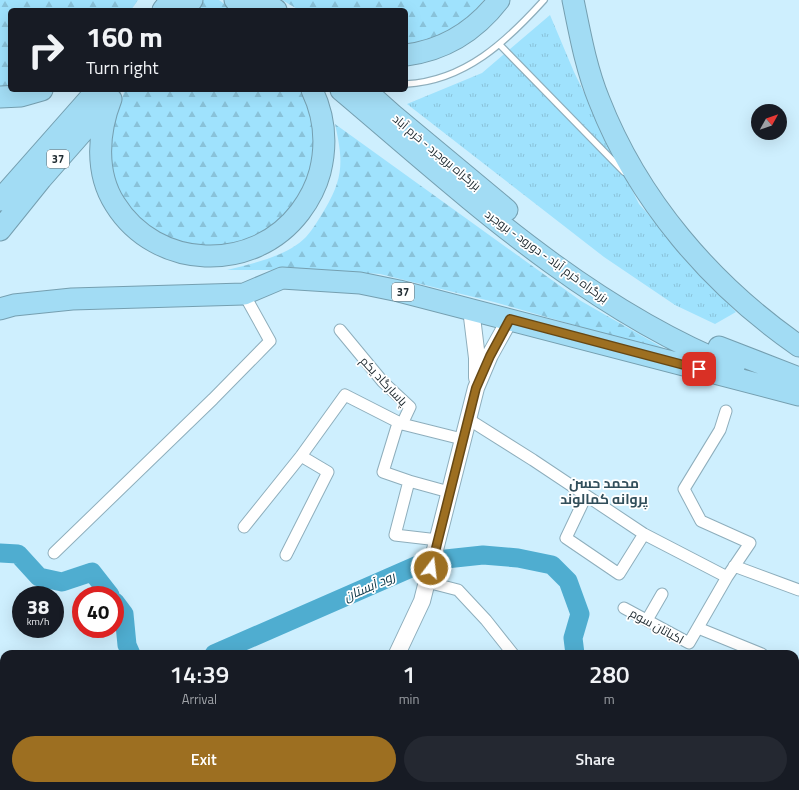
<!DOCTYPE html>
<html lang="en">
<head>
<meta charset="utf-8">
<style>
	:root { --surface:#171b24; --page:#242831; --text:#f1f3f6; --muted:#9ea1a6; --accent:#9d6f21 }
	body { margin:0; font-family:"Titillium Web",Cairo,sans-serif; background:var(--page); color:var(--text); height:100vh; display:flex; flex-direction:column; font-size:15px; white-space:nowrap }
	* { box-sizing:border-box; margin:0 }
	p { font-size:13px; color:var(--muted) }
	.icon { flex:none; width:22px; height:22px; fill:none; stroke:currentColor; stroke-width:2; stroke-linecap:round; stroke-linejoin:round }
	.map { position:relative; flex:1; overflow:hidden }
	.details { position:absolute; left:0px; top:650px; width:799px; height:140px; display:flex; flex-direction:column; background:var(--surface); border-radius:12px 12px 0 0; box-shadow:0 4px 16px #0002 }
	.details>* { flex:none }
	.banner { position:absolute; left:8px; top:8px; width:400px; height:84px; border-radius:6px; box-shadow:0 4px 16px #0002; background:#171b24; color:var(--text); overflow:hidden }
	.needle { width:26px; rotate:50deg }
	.buttons { position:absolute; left:751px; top:104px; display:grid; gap:8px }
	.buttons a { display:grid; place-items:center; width:36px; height:36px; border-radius:50%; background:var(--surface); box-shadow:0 4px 16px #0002; font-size:20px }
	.speed { position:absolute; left:12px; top:586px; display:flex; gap:8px; font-size:20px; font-weight:700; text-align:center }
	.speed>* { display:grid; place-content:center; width:52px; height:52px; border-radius:50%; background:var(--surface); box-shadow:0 4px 16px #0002; line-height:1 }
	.speed small { font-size:10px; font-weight:400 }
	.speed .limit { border:6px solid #d22; background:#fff; color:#111 }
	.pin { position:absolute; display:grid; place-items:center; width:34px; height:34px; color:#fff; margin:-17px; border-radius:8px; box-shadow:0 2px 6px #0006 }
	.me { position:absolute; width:44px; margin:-22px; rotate:15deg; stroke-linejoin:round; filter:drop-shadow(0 0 3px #0008) }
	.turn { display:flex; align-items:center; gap:14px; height:84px; padding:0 12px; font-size:18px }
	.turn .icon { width:52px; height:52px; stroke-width:2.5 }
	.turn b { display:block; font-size:28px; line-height:34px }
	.eta { display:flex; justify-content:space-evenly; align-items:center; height:68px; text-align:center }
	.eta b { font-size:24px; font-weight:600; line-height:28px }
	.cta { display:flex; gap:8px; margin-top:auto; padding:8px 12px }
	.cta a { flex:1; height:46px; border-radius:24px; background:var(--accent); color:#fff; font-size:16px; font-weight:600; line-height:46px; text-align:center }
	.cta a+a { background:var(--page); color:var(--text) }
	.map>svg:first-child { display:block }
	.forest { fill:url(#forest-firs) }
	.park { fill:url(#park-tufts) }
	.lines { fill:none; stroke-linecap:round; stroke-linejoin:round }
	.river { stroke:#4fadd0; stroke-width:19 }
	.lane-casing { stroke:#8eaebc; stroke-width:8 }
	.street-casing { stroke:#8eaebc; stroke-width:13 }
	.secondary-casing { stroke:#8eaebc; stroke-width:18 }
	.highway-casing { stroke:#759fb0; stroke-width:23 }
	.lane { stroke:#fff; stroke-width:5.5 }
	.street { stroke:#fff; stroke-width:11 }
	.secondary { stroke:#fff; stroke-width:16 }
	.highway { stroke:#a2dcf4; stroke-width:21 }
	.route-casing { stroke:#664815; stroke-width:10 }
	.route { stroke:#9d6f21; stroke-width:7 }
	.labels { text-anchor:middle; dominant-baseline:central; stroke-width:3.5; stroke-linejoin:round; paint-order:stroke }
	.shield { fill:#fff; stroke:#646c70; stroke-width:1 }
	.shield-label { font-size:11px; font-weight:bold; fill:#212d33 }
	.street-label { font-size:12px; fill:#212d33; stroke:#fff }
	.water-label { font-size:13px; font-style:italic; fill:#0b3646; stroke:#fff }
	.quarter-label { font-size:14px; font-weight:bold; fill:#324f5b; stroke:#fff }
</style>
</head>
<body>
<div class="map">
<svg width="799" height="790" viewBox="0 0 799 790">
	<defs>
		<pattern id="forest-firs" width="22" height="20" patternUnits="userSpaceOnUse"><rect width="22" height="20" fill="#9fe2fd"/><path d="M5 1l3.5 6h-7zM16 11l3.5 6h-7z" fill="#89c2d9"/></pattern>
		<pattern id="park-tufts" width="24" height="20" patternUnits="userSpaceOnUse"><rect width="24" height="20" fill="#9fe2fd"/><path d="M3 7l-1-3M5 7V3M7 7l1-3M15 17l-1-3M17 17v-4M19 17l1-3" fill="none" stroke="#89c2d9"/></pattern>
	</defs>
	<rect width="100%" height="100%" fill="#ceeffe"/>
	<path class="forest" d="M0,0H138L131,10H10V86L0,88Z
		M196,0H219L232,10H188Z
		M282,0H484L461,26L423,43L406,45V10H299Z
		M125,90H302L316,135L311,175L287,216L253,241L219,250L175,243L133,218L112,177L110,130Z
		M335,124L581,301L672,353L494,302L380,274L322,270H227C253,263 286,257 306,237C313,229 319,219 325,209C344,177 343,160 335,124Z"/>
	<path class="park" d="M550,15L574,72L639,204L736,312L715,324L675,305L604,257L407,104L482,73Z"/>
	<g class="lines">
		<path class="river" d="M0,553L18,554L39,577L62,582L92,572L110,595
			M115,602L124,614L127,645L131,654
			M214,654L427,561L483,555L518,558L552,565L568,581L580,614L573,638L575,654
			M795,699H799"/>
		<g class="lane-casing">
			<path id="lane" d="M500,45L624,172
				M406,84C465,81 507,41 544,0"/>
		</g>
		<g class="street-casing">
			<path id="street" d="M340,330L383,382L410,407L402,424L462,439
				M468,419L533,460L644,534L727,577
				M398,423L383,472L409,481L395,535L438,540
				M409,481L449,492
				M586,496L566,538L619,574L644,534
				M244,527L301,456L345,395L402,424
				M54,553L213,399L270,341L244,294
				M286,555L328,472L301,456
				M734,566L799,590
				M427,582L458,590L486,620L513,654
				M624,608L689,643L727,577L750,543L701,521L684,489L720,430L726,411
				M647,620L662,594
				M698,628L762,654
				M264,786V789
				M466,786V790
				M584,786L591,790
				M453,790L458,786
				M555,790L557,786
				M620,790L622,786"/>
		</g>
		<g class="secondary-casing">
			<path id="secondary" d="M471,309L477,358V378
				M397,654L422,601L476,388L490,355L510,319
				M344,790L345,786"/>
		</g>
		<g class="highway-casing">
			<path id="highway" d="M235,0L246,10
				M259,0L276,10
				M573,0C580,34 586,68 599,100C638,200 711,285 799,346
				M163,10L171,0
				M184,10L192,0
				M406,55C445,50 475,31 499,0
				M341,90C463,193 584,307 734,367
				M365,90L393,115L507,210
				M0,97L21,96L42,90
				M111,99C98,132 95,173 115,204C156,270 253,274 300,212C309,200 316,187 320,172C327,144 325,117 312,90
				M0,200L97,90
				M0,230L41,179L107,104
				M0,309L14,305L72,299L244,294L282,278L360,283L399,291L799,395
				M719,347L799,378"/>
		</g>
		<use href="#lane" class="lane"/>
		<use href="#street" class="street"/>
		<use href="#secondary" class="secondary"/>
		<use href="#highway" class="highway"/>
	</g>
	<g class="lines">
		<g class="route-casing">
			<path id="route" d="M431,568L476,388L490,356L510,319L699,369"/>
		</g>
		<use href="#route" class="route"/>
	</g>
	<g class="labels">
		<g class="shield">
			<rect x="47" y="150" width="22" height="18" rx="3"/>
			<rect x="392" y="283" width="22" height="18" rx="3"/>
		</g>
		<g class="shield-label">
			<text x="58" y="159">37</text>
			<text x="403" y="292">37</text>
		</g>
		<g class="street-label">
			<text transform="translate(437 152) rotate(40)">بزرگراه بروجرد - خرم آباد</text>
			<text transform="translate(547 256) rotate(36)">بزرگراه خرم آباد - دورود - بروجرد</text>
			<text transform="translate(384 381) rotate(47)">پاسارگاد یکم</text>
			<text transform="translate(657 626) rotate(29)">اکباتان سوم</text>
		</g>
		<g class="water-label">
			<text transform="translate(369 586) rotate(-24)">رود آبستان</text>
		</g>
		<g class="quarter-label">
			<text x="604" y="482">محمد حسن<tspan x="604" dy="16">پروانه کمالوند</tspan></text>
		</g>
	</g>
</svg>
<div class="buttons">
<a><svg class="needle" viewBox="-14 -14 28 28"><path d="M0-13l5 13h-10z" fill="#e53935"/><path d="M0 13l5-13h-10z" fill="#9ea1a6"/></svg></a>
</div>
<div class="speed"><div>38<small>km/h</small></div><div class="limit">40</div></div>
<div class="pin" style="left:699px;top:369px;background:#d93025"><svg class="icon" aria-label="arrive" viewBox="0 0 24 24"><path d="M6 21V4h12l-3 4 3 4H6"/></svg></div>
<svg class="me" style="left:431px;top:568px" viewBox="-20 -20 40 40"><circle r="17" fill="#9d6f21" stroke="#fff" stroke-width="3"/><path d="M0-11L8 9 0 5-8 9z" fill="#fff"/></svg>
<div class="banner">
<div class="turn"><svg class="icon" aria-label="right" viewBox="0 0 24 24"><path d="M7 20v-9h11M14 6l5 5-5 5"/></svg><div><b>160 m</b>Turn right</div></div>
</div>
<section class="details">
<div class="eta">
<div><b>14:39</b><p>Arrival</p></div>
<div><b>1</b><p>min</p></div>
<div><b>280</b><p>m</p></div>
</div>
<div class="cta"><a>Exit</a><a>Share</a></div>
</section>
</div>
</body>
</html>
